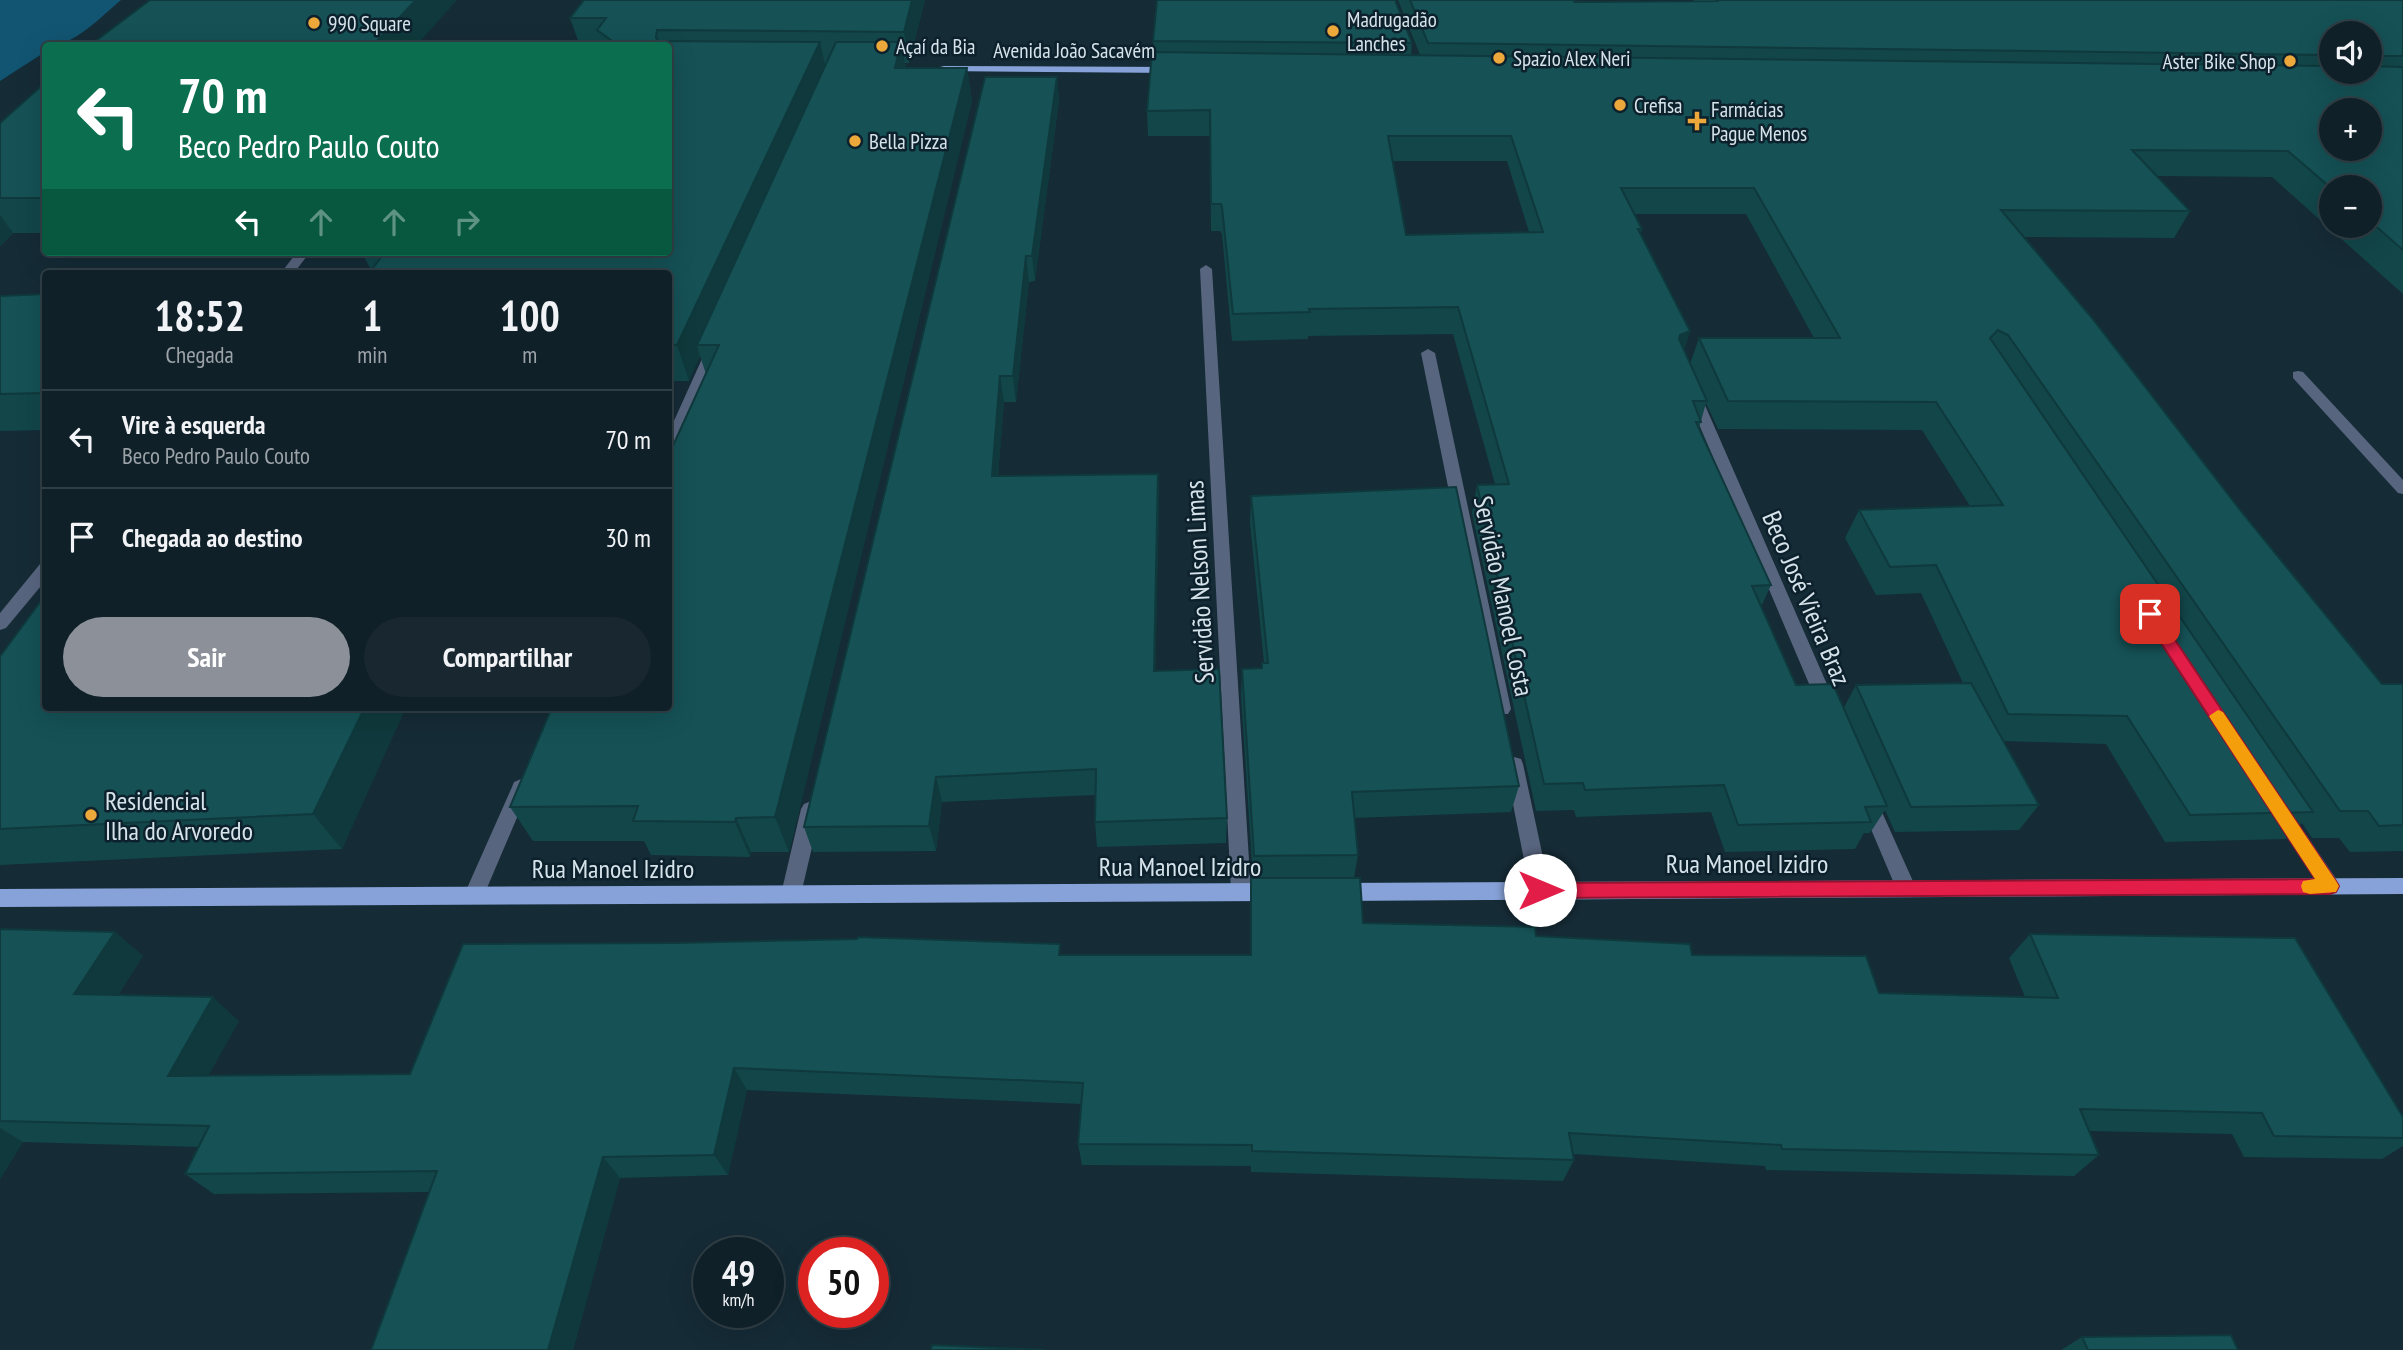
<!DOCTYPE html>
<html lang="pt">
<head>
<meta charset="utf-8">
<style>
	:root { --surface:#102028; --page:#192830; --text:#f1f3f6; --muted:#9ca3a8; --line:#303e45; --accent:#8c9099 }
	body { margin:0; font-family:"PT Sans Narrow",sans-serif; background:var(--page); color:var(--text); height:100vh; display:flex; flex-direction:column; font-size:26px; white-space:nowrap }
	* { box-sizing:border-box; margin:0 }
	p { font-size:23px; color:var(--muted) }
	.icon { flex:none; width:38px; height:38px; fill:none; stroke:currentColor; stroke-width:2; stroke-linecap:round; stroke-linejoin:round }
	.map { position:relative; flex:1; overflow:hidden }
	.panel { position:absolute; left:42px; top:270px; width:630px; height:441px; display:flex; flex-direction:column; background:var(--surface); border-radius:7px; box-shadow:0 7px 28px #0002,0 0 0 2px var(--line) }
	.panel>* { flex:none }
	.hud { position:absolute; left:42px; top:42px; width:630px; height:214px; border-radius:7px; box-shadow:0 7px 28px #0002,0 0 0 2px var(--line); background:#0b6e4f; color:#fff; overflow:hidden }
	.fabs { position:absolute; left:2319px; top:21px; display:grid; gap:14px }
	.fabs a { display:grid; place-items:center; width:63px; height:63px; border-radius:50%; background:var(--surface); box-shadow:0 7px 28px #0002,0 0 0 2px var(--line); font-size:35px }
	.speed { position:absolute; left:693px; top:1237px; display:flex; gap:14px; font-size:35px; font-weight:700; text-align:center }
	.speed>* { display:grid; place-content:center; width:91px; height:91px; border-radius:50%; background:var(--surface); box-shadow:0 7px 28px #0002,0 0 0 2px var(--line); line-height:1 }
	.speed small { font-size:18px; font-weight:400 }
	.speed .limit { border:10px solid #d22; background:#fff; color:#111 }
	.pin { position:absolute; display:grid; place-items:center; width:60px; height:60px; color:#fff; margin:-30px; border-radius:14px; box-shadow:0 4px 10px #0006 }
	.me { position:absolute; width:77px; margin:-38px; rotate:90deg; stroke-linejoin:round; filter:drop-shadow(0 0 5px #0008) }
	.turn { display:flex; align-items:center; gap:24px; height:147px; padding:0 21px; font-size:32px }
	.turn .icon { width:91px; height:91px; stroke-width:2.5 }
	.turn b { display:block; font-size:49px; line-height:60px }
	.lanes { display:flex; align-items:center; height:66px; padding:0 21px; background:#0003; justify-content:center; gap:35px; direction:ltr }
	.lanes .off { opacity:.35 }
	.eta { display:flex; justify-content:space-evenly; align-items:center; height:119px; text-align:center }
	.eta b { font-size:42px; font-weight:600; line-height:49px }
	.cta { display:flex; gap:14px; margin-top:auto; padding:14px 21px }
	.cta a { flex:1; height:80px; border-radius:42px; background:var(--accent); color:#fff; font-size:28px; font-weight:600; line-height:80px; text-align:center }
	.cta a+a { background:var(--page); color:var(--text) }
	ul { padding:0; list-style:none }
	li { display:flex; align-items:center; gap:21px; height:98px; padding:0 21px; border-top:2px solid var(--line) }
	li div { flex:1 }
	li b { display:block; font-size:26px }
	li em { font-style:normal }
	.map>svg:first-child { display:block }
	.green { fill:#125572 }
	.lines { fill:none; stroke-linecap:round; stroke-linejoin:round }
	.minor { fill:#58657f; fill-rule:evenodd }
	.major { fill:#87a2d8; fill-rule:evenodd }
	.wall { fill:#124649; fill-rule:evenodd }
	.shaded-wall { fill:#0f393c }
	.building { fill:#155155; stroke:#0f393c; stroke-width:2; fill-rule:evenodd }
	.route { fill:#e11d48; stroke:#92132f; stroke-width:2 }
	.slow { fill:#f59e0b }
	.poi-dot { fill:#eda83b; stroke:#0c212c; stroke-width:2.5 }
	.labels { text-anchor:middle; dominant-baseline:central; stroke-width:5; stroke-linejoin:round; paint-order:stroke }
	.far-poi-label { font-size:21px; fill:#d6e3ea; stroke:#0c212c; text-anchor:start }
	.far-street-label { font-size:21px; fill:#d6e3ea; stroke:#0c212c }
	.street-label { font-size:26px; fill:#d6e3ea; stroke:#0c212c }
	.poi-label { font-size:26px; fill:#d6e3ea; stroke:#0c212c; text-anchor:start }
</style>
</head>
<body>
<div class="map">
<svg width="2403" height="1350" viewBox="0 0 2403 1350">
	<rect width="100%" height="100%" fill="#152b36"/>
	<path class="green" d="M0,0H121C99,18 75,46 46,46L45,52L0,81Z"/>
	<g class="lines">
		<path class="minor" d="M297,252H310L294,273H281Z
			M1206,265L1212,269L1251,892L1248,898L1241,901L1234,898L1231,892L1200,269Z
			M713,346L720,350L675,452L668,457V434L706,350Z
			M1428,349L1435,353L1511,709L1508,714H1496L1493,709L1421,353Z
			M2298,371L2303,372L2403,480V494L2398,493L2293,378V372Z
			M1694,392L1701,396L1836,705L1833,710H1821L1818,705L1687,396Z
			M46,563V580L6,628L0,630V613L40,564Z
			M1514,757L1521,759L1523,764L1550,890L1547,896L1540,899L1533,896L1530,890L1505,764L1507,759Z
			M521,779L528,782L530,787L484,895L481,901L474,904L467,901L464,895L512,787L514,782Z
			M1868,793L1875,796L1877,801L1916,888L1913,894L1906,896L1899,894L1896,888L1859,801L1861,796Z
			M811,801L818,804L821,809L801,894L798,900L791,903L784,900L781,894L801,809L804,804Z
			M2281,805L2288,808L2337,880L2340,886L2337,892L2330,894L2323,892L2274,818L2271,813L2274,808Z"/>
		<path class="major" d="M944,66L1175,67L1180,70L1175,73L940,71V67Z
			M2403,878V894L1337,901L1330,898L1327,892L1330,886L1337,883Z
			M1274,883L1281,886L1284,892L1281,898L1274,901L0,907V889Z"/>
	</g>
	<path class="wall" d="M925,0L909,63H905L906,68H967L972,101L789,852H751L750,857L651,855L644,841H533L510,807L671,450L706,374L700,356L689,381H668V273L371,270L364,256L668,252V46H580L570,18Z
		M1398,0H1574V2L1694,1L1693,0H2403V294L2272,177L2157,176L2190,211L2174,238L2023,237L2244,515L2382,684H2403V851L2350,852L2339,838H2312L2302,823L2285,839L2165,842L2106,744L2004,741L2039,805L2019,830L1895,832L1885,810L1870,833H1864L1855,849L1725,852L1711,812L1576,817L1574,810L1536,811L1472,513L1477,485L1495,484L1453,334L1308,336V339L1232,341L1222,234L1220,231H1211L1210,136H1148L1147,111L1154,52L1153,41L1412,43L1411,55H1420ZM2331,33H2370V72H2331ZM1393,161H1507L1529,232L1406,235ZM2331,187H2370V226H2331ZM1634,214H1746L1814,338H1699L1690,364L1684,350L1690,331L1640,235L1642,229ZM1706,403L1718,429L1922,430L1970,506L1859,510L1845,538L1876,595L1921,593L1963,683L1856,685L1843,709L1796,685L1761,607L1771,585L1699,428Z
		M1057,77L1059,101L1035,281L1029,282L1016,402H1004L998,476L1158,474L1159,501L1155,671L1227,818L1226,843L1097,847L1095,822V795L942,802L936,851L813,852L804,827Z
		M46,82V233H13L0,246V123Z
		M46,294V430L0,431V296Z
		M1251,496L1519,786L1511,812L1354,818L1358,855L1354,878L1363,923L1536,936L1692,955L1879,993L2025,997L2009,958L2030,934L2403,1117V1146L2382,1159L2244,1157L2232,1134L2089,1131L2099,1155L2074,1176L1766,1170L1765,1166L1573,1154L1574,1160L1563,1181L1251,1172V1166L1082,1165L1078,1144L1081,1104L747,1090L728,1175L620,1178L573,1350H371L429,1192L214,1194L185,1174L199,1147L23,1142L0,1179V929L115,932L143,956L118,995L239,1021L208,1075L410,1074L1061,955H1250V903L1251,878H1253L1241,695L1242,669L1262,668L1264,663L1250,523Z
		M0,655H1L406,707L342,849L0,865Z
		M2082,1337L2238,1350H2061Z"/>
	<path class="shaded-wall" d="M416,0H457L416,46H372Z
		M912,0H925L909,63L904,32Z
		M820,42L827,74L697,345L700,356L689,381L677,345Z
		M901,42L907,74L895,68Z
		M967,68L972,101L789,852L775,817Z
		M1057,77L1059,101L1035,281L1032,256Z
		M0,215L13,233L0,246Z
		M1026,256L1029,282L1016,402L1013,376Z
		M1690,331L1682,359L1672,363L1680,335Z
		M1000,376L1004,402L996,502L992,476Z
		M1158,474L1159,501L1155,697L1154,671Z
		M365,707H406L342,849L313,814Z
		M936,777L942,802L936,851L929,826Z
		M736,818L751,852L750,857L735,822Z
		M115,932L143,956L103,1017L74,994Z
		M213,997L239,1021L196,1098L168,1076Z
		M734,1068L747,1090L728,1175L714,1155Z
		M0,1128L23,1142L0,1179Z
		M603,1157L620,1178L573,1350H548Z"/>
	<path class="building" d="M150,0H416L372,46H89Z
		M584,0H912L904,32L657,30L656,38L659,41L820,42L677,345H668V273H369L382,256H364L363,252H668V46H619L597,30L606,18H570Z
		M1157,0H1395L1412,43L1153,41Z
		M1410,0H1574V2L1717,1L1716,0H2403V56H2370V33H2331V55L1428,43Z
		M836,42H901L895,68H967L775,817L736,818L735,822L633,821L638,806L510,807L552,707H668V450H671L719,345H697Z
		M1152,52L2331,66V72H2370V66L2403,67V250L2370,221V187L2331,188L2288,151L2132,150L2190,211L2001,210L2092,318L2244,515L2382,684H2403V825L2379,826L2368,811H2340L2008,335L1998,330L1990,338L2313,812L2190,815L2127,716L2008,714L1936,565L1890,567L1859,510L2003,505L1936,402L1728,401L1699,338H1840L1754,188H1621L1642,229H1638L1690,331L1680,335L1679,339L1707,401H1693L1701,422H1696L1771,585L1752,586L1796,685L1833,684L1887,806L1865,807L1871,822L1738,825L1724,785L1585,790L1583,783L1544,784L1477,485L1509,484L1458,307L1309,309L1310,312L1233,314L1222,207L1221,204H1211L1210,110L1147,111ZM2331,110H2370V149H2331ZM1388,136H1511L1543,232L1406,235Z
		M985,77H1057L1032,256H1026L1013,376H1000L992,476L1158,474L1154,671L1219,669L1227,818L1095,822L1096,769L936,777L929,826L804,827Z
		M46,82V198H0V123Z
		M46,294V393L0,394V296Z
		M1456,487L1519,786L1352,792L1358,855L1254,856L1242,669L1262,668V663H1268L1251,496Z
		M46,594V707H365L313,814L0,829V655H1Z
		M1971,683L2039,805L1911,807L1856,685Z
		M1251,878H1360L1363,923L1535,927L1536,936L1690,944L1692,955L1866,956L1879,993L2058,998L2030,934L2295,938L2403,1117V1138L2274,1136L2262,1113L2080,1109L2099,1155L1782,1149L1781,1145L1569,1133L1574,1160L1252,1151V1145L1078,1144L1083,1083L734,1068L714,1155L603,1157L548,1350H371L437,1171L185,1174L209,1126L0,1121V929L115,932L74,994L213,997L168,1076L410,1074L463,944L673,943L857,939L858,937L1060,944L1059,955H1251Z
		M2231,1335L2238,1350H2088L2082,1337Z
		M932,1345L1046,1350H931Z"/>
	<path class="route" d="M2150,608L2155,610L2336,881L2339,886L2336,892L2330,894L1540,898L1534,896L1531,890L1534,885L1540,883L2315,879L2144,617L2142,614Z"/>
	<path class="slow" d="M2218,710L2223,712L2336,881L2339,886L2336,892L2310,894L2303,892L2301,886L2303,881L2315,879L2212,721L2209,716Z"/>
	<g class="poi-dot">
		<circle cx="314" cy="23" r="7"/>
		<circle cx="1333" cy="31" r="7"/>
		<circle cx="882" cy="46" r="7"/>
		<circle cx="1499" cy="58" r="7"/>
		<circle cx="2290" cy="61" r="7"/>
		<circle cx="1620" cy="105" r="7"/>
		<path d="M1693.5 110.5h7v7h7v7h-7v7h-7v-7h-7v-7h7z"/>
		<circle cx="855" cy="141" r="7"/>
		<circle cx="91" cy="815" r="7"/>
	</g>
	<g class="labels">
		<g class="far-poi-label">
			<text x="1347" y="19">Madrugadão<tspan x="1347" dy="24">Lanches</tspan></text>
			<text x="328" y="23">990 Square</text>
			<text x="896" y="46">Açaí da Bia</text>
			<text x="1513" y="58">Spazio Alex Neri</text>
			<text x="2276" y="61" text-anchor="end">Aster Bike Shop</text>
			<text x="1634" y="105">Crefisa</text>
			<text x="1711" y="109">Farmácias<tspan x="1711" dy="24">Pague Menos</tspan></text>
			<text x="869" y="141">Bella Pizza</text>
		</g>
		<g class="far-street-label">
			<text x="1074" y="50">Avenida João Sacavém</text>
		</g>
		<g class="street-label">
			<text transform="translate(1199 582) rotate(-93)">Servidão Nelson Limas</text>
			<text transform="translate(1504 596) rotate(78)">Servidão Manoel Costa</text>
			<text transform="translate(1807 598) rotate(67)">Beco José Vieira Braz</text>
			<text x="1747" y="863">Rua Manoel Izidro</text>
			<text x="1180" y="866">Rua Manoel Izidro</text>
			<text x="613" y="868">Rua Manoel Izidro</text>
		</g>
		<g class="poi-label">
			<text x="105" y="800">Residencial<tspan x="105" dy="30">Ilha do Arvoredo</tspan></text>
		</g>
	</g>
</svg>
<div class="fabs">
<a><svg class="icon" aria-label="sound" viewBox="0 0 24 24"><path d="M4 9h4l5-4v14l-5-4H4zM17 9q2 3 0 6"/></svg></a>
<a>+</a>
<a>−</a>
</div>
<div class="speed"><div>49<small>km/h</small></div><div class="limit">50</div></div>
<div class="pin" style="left:2150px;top:614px;background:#d93025"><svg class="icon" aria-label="arrive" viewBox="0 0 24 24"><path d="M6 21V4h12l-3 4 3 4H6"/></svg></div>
<svg class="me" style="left:1540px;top:890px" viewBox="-20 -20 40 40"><circle r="19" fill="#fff"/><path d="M0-13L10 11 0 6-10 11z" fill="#e11d48"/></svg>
<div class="hud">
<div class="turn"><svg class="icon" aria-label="left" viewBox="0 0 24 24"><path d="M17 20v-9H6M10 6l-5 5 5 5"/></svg><div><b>70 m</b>Beco Pedro Paulo Couto</div></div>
<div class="lanes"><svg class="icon" aria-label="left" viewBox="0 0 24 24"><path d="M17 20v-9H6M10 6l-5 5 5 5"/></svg><svg class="icon off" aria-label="ahead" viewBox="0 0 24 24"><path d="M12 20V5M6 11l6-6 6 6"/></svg><svg class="icon off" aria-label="ahead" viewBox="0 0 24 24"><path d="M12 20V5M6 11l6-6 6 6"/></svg><svg class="icon off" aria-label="right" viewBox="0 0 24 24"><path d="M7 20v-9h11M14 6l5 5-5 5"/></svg></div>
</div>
<section class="panel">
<div class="eta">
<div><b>18:52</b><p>Chegada</p></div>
<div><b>1</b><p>min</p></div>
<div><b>100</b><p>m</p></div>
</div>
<ul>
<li><svg class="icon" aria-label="left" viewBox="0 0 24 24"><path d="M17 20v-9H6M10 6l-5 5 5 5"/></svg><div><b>Vire à esquerda</b><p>Beco Pedro Paulo Couto</p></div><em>70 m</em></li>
<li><svg class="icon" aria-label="arrive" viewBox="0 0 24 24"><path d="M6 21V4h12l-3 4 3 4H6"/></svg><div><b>Chegada ao destino</b></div><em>30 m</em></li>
</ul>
<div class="cta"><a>Sair</a><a>Compartilhar</a></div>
</section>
</div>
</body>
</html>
